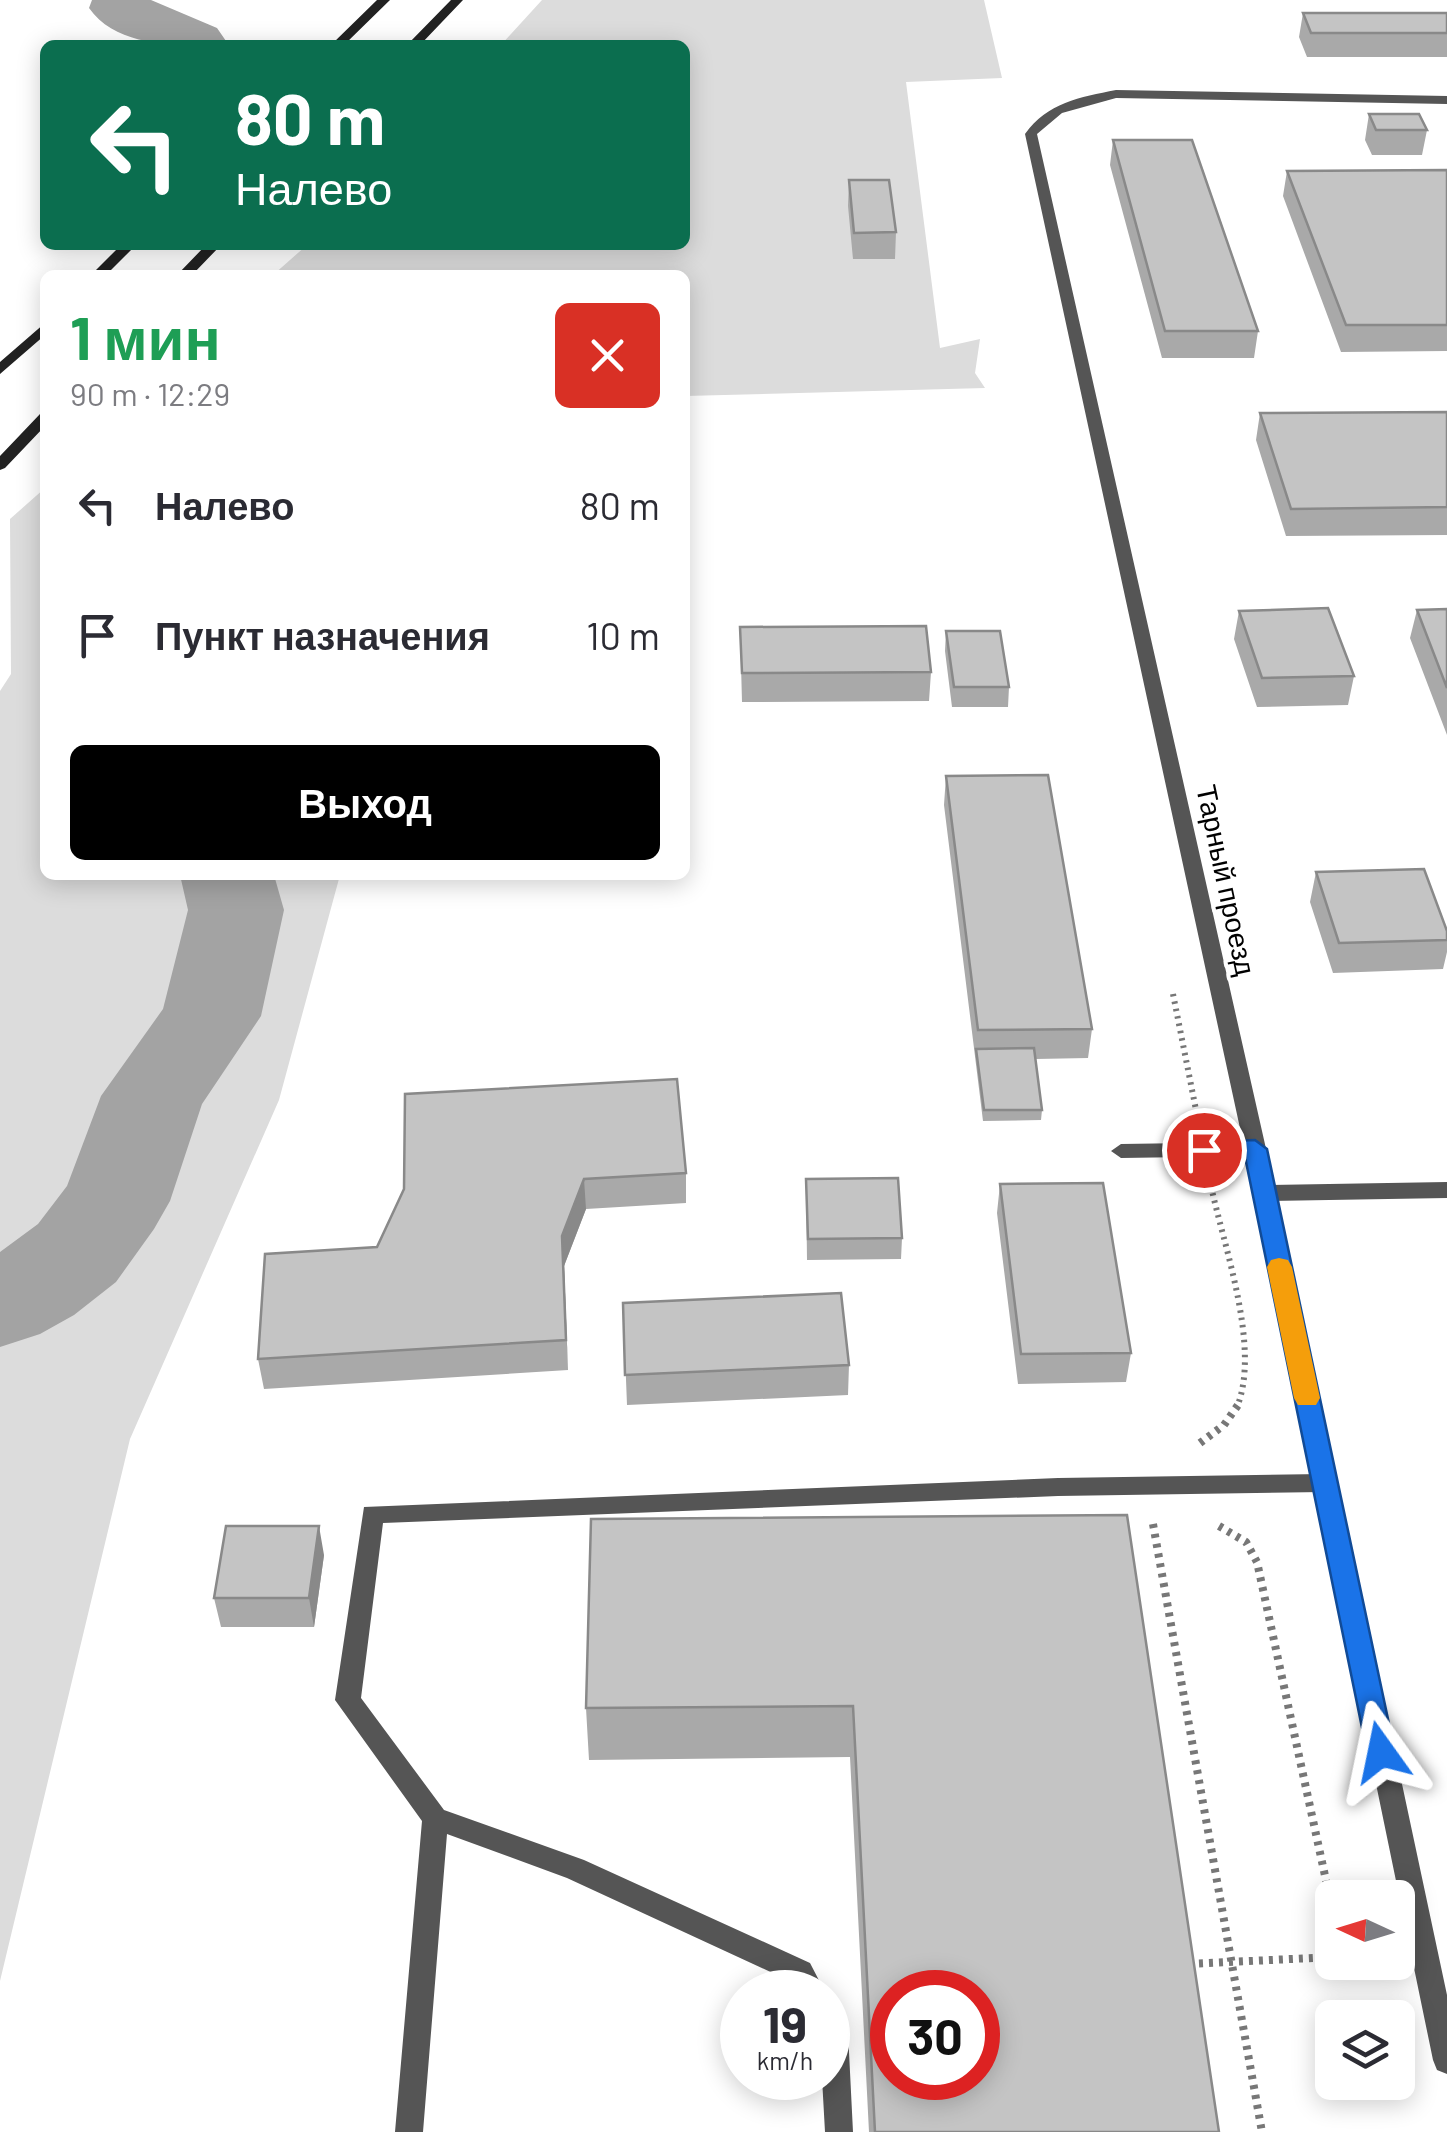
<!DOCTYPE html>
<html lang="ru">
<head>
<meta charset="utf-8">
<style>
	:root { --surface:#fff; --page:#f7f7f7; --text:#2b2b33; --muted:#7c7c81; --accent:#000 }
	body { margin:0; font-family:Barlow,sans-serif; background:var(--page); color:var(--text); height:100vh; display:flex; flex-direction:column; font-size:38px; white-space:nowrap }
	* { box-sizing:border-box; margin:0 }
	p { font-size:32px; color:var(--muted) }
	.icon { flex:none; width:55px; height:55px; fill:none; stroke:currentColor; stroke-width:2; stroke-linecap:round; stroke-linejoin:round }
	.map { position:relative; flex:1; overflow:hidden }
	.drawer { position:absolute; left:40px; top:270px; width:650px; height:610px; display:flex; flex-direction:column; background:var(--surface); border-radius:15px; box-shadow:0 5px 25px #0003 }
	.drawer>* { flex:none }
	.guide { position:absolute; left:40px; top:40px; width:650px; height:210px; border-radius:15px; box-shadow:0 5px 25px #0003; background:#0b6e4f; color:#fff; overflow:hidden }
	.needle { width:65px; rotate:274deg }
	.fabs { position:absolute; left:1315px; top:1880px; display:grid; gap:20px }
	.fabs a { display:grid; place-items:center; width:100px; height:100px; border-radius:15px; background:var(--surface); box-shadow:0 5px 25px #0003; font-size:50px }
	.speed { position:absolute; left:720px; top:1970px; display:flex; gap:20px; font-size:50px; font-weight:700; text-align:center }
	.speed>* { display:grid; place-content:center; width:130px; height:130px; border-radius:50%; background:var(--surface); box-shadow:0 5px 25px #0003; line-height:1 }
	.speed small { font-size:25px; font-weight:400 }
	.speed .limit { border:15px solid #d22; background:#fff; color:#111 }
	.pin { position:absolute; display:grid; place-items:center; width:85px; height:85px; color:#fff; margin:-42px; border:5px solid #fff; border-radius:50%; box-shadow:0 2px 10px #0007 }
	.me { position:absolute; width:110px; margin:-55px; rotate:348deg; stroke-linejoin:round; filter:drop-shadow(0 0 8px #0008) }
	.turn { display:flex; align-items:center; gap:35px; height:210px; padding:0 30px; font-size:45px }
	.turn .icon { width:130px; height:130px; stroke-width:2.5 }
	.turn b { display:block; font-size:70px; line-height:85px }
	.round { display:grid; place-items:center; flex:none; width:105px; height:105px; border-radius:15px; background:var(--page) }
	.overview { display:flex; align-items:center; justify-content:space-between; height:170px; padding:0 30px }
	h1 { font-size:60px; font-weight:700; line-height:75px; color:#1e9e55 }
	.primary-button { display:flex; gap:20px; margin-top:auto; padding:20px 30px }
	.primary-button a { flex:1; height:115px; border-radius:15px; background:var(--accent); color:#fff; font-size:40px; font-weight:700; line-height:115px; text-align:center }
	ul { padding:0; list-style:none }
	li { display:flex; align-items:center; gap:30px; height:130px; padding:0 30px }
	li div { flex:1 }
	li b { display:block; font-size:38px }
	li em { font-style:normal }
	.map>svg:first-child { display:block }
	.green { fill:#dcdcdc }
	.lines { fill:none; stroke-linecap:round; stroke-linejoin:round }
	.river { fill:#a3a3a3; fill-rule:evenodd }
	.path-far1 { stroke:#777; stroke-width:6; stroke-dasharray:2.5 5; stroke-linecap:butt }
	.path { stroke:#777; stroke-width:8; stroke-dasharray:4 6; stroke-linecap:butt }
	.service { fill:#555; fill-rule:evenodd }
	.minor { fill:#555; fill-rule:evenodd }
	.secondary { fill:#222; fill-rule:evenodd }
	.wall { fill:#a9a9a9 }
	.shaded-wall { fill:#898989 }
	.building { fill:#c4c4c4; stroke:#898989; stroke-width:2.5; fill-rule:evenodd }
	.route { fill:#1a73e8; stroke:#114b97; stroke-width:2.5 }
	.slow { fill:#f59e0b }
	.labels { text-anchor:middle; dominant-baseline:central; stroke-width:8; stroke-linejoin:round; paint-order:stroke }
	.street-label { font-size:28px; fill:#000; stroke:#fff }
</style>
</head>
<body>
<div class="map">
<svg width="1447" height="2132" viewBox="0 0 1447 2132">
	<rect width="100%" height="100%" fill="#fff"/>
	<path class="green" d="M542,0H984L1002,78L906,82L940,348L980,339L975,373L985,388L685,396V275H273L307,245H685V45H501Z
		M45,488V875H340L279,1100L130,1439L0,1981V691L11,674L10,519Z"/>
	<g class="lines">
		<path class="river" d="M92,0H151L217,28L226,41L224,45C179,45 118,49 89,8Z
			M180,875H274L284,910L261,1016L202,1104L170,1201L154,1229L116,1282L74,1315L40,1334L0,1347V1252L38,1224L67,1186L101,1096L163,1009L188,910Z"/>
		<path class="path-far1" d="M1173,994L1197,1115
			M1211,1186C1224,1247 1261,1348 1237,1407"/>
		<path class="path" d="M1200,1443L1224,1425L1238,1405
			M1153,1524L1262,2132
			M1219,1526L1246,1542L1257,1562L1332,1908
			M1189,1964L1332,1957"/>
		<path class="service" d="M1255,1142L1265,1149L1255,1156L1121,1158L1111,1151L1121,1144Z
			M1447,1182V1198L1265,1201L1258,1198L1254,1193L1258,1188L1265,1185Z
			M1323,1474L1331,1476L1335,1483L1331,1490L1323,1492L1058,1496L383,1523L361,1698L444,1810L584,1860L810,1963L825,1992H797L790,1981L567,1878L447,1834L423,2132H395L422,1821L335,1700L364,1507L1058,1478Z
			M828,2008L838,2012L848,2032L853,2132H825L822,2078H828Z"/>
		<path class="minor" d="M1116,90L1447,96V104L1116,98L1062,113L1037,134L1276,1193L1447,1995V2074L1437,2070L1433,2060L1254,1193L1025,134C1047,103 1080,97 1116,90Z"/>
		<path class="secondary" d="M377,0H390L344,45H331Z
			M451,0H463L420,45H407Z
			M121,245H136L106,275H91Z
			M206,245H221L192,275H177Z
			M45,323V335L0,374V362Z
			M45,413V426L5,468L0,470V456L40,414Z"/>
	</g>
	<path class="wall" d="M1303,13H1447V57H1307L1299,37Z
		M1369,114L1427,130L1422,155H1372L1365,140Z
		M1113,140L1258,331L1254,358H1162L1110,165Z
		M1447,170V351L1341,352L1283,196L1287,171Z
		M849,180L896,232L895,259H853L848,206Z
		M1447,412V535L1286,536L1256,440L1260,413Z
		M1447,609V735L1410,638L1417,610Z
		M1239,611L1354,676L1348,705L1257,707L1234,639Z
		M740,627L931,672L929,701L742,702Z
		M946,631L1009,687L1008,707H952L945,651Z
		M946,776L1092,1029L1088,1058L1036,1059L1042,1110L1041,1120L983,1121L944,805Z
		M1316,872L1447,931V952L1443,969L1333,973L1310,902Z
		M686,1173V1203L586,1209L564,1266L568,1370L264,1389L258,1359L377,1247L404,1189Z
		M806,1179L902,1238L901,1259L807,1260Z
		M1000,1184L1131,1353L1126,1382L1018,1384L997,1213Z
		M623,1303L849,1365L848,1395L627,1405Z
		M1127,1515L1219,2132H869L850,1757L589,1760L586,1708Z
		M324,1555L314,1627H221L214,1598Z"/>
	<path class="shaded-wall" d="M584,1179L586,1209L564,1266L568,1370L562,1236Z
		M319,1526L324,1555L314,1627L309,1598Z"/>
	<path class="building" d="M1303,13H1447V33H1311Z
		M1369,114H1419L1427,130H1376Z
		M1113,140H1192L1258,331H1165Z
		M1447,170V325H1346L1287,171Z
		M849,180H889L896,232L854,233Z
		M1447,412V507L1291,509L1260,413Z
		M1328,608L1354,676L1262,678L1239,611Z
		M1447,609V688L1417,610Z
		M926,626L931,672L742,673L740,627Z
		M946,631H1000L1009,687H954Z
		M1048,775L1092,1029L978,1030L946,776Z
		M1424,869L1447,931V940L1339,943L1316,872Z
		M1034,1048L1042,1110H984L976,1049Z
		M677,1079L686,1173L584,1179L562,1236L566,1340L258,1359L265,1254L377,1247L404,1189L405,1094Z
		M898,1178L902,1238L808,1239L806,1179Z
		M1103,1183L1131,1353L1021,1354L1000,1184Z
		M841,1293L849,1365L625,1375L623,1303Z
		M1127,1515L1219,2132H875L853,1706L586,1708L591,1519ZM892,1992H978V2078H892Z
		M226,1526H319L309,1598H214Z"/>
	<path class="route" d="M1255,1140L1267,1149L1395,1752L1391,1761L1381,1765L1371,1761L1367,1752L1245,1157L1204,1158L1192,1150L1204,1142Z"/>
	<path class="slow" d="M1279,1258L1288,1260L1292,1267L1320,1398L1316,1405H1298L1294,1398L1267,1267L1271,1260Z"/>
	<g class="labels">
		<g class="street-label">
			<text transform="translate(1227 880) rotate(78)">Тарный проезд</text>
		</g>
	</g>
</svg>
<div class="fabs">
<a><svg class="needle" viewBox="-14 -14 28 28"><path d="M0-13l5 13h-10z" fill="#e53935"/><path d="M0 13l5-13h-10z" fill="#7c7c81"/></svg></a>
<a><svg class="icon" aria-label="layers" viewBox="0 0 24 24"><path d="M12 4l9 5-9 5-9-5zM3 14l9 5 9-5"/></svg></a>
</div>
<div class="speed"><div>19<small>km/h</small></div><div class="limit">30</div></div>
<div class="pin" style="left:1204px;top:1150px;background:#d93025"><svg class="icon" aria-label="arrive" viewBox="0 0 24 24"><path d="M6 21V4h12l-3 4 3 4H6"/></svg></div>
<svg class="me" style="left:1381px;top:1752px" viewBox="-20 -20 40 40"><path d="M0-17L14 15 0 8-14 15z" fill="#1a73e8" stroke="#fff" stroke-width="4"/></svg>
<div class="guide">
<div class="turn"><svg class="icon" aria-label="left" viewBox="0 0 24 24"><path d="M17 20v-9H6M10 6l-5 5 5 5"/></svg><div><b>80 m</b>Налево</div></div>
</div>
<section class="drawer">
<div class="overview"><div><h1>1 мин</h1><p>90 m · 12:29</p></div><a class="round" style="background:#d93025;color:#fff"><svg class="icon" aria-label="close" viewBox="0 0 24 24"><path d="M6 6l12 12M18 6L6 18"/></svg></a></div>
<ul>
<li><svg class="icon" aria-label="left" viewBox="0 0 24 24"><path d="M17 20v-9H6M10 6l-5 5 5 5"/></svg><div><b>Налево</b></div><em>80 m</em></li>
<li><svg class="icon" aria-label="arrive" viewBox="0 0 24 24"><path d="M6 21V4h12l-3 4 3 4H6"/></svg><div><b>Пункт назначения</b></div><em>10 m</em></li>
</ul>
<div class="primary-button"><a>Выход</a></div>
</section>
</div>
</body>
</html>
